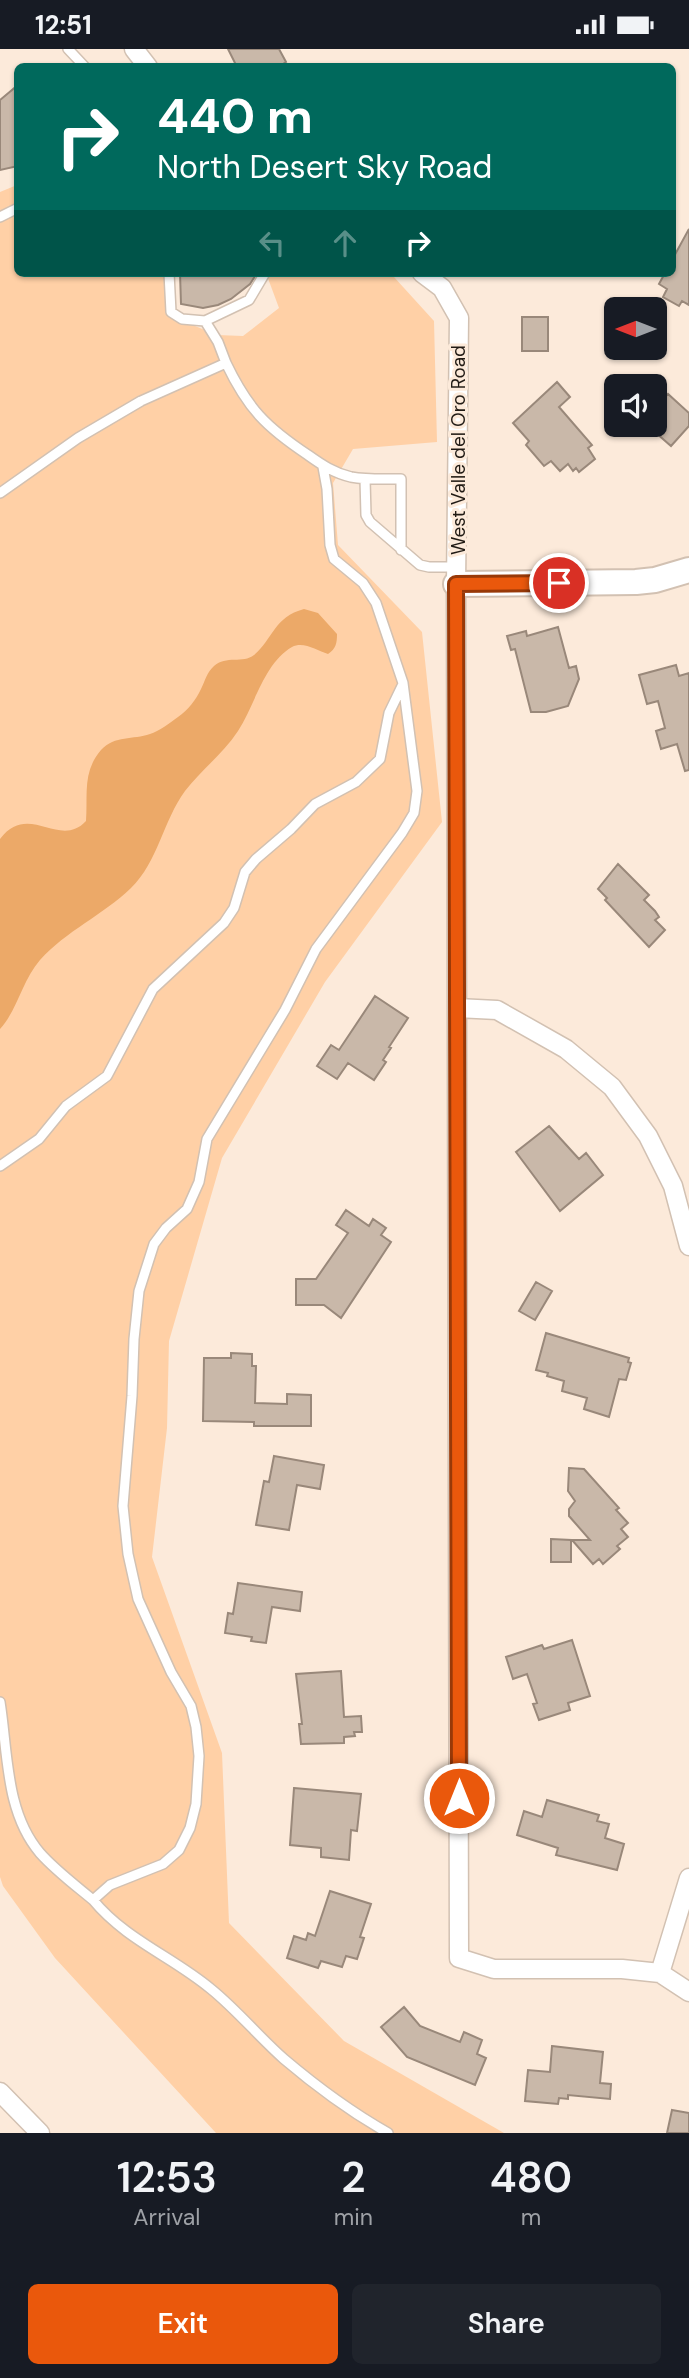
<!DOCTYPE html>
<html lang="en">
<head>
<meta charset="utf-8">
<style>
	:root { --surface:#171b24; --page:#20242c; --text:#f1f3f6; --muted:#9ea1a6; --accent:#ea580c }
	body { margin:0; font-family:"DM Sans",sans-serif; background:var(--page); color:var(--text); height:100vh; display:flex; flex-direction:column; font-size:26px; white-space:nowrap }
	* { box-sizing:border-box; margin:0 }
	p { font-size:23px; color:var(--muted) }
	.icon { flex:none; width:38px; height:38px; fill:none; stroke:currentColor; stroke-width:2; stroke-linecap:round; stroke-linejoin:round }
	.map { position:relative; height:2084px; overflow:hidden }
	.drawer { display:flex; flex-direction:column; background:var(--surface); flex:1 }
	.drawer>* { flex:none }
	.banner { position:absolute; left:14px; top:14px; width:662px; height:214px; border-radius:10px; box-shadow:0 2px 5px #0004; background:#00695c; color:#fff; overflow:hidden }
	.needle { width:46px; rotate:270deg }
	.buttons { position:absolute; left:604px; top:248px; display:grid; gap:14px }
	.buttons a { display:grid; place-items:center; width:63px; height:63px; border-radius:10px; background:var(--surface); box-shadow:0 2px 5px #0004; font-size:35px }
	.pin { position:absolute; display:grid; place-items:center; width:60px; height:60px; color:#fff; margin:-30px; border:4px solid #fff; border-radius:50%; box-shadow:0 2px 7px #0007 }
	.me { position:absolute; width:77px; margin:-38px; rotate:0deg; stroke-linejoin:round; filter:drop-shadow(0 0 5px #0008) }
	.turn { display:flex; align-items:center; gap:24px; height:147px; padding:0 28px; font-size:32px }
	.turn .icon { width:91px; height:91px; stroke-width:2.5 }
	.turn b { display:block; font-size:49px; line-height:60px }
	.lanes { display:flex; align-items:center; height:66px; padding:0 28px; background:#0003; justify-content:center; gap:35px; direction:ltr }
	.lanes .off { opacity:.35 }
	.eta { display:flex; justify-content:space-evenly; align-items:center; height:119px; text-align:center }
	.eta b { font-size:42px; font-weight:600; line-height:49px }
	.button { display:flex; gap:14px; margin-top:auto; padding:14px 28px }
	.button a { flex:1; height:80px; border-radius:10px; background:var(--accent); color:#fff; font-size:28px; font-weight:600; line-height:80px; text-align:center }
	.button a+a { background:var(--page); color:var(--text) }
	.status { display:flex; justify-content:space-between; align-items:center; height:49px; padding:0 35px; background:var(--surface); direction:ltr }
	.status svg { height:19px; fill:currentColor }
	.map>svg:first-child { display:block }
	.green { fill:#ffd0a6 }
	.water { fill:#eca968 }
	.building { fill:#c9b8a9; stroke:#99887a; stroke-width:2 }
	.lines { fill:none; stroke-linecap:round; stroke-linejoin:round }
	.lane-casing { stroke:#d2c1b2; stroke-width:12 }
	.street-casing { stroke:#d2c1b2; stroke-width:21 }
	.secondary-casing { stroke:#d2c1b2; stroke-width:28 }
	.lane { stroke:#fff; stroke-width:9 }
	.street { stroke:#fff; stroke-width:18 }
	.secondary { stroke:#fff; stroke-width:24 }
	.route-casing { stroke:#983908; stroke-width:18 }
	.route { stroke:#ea580c; stroke-width:12 }
	.labels { text-anchor:middle; dominant-baseline:central; stroke-width:6; stroke-linejoin:round; paint-order:stroke }
	.street-label { font-size:19px; fill:#211b15; stroke:#fceada }
</style>
</head>
<body>
<div class="status"><b>12:51</b><svg viewBox="0 0 49 12"><path d="M0 12V9h3v3zM5 12V6h3v6zM10 12V3h3v9zM15 12V0h3v12zM26 1h20v11H26zM47 4h2v5h-2z"/></svg></div>
<div class="map">
<svg width="689" height="2084" viewBox="0 0 689 2084">
	<rect width="100%" height="100%" fill="#fceada"/>
	<path class="green" d="M17,136L18,224H168L173,268L217,286L243,287L279,259L266,224H387L394,228L434,272L437,393L353,400L333,434L338,496L422,583L442,773L325,933L222,1109L169,1292L167,1379L152,1508L222,1704L229,1874L344,1992L504,2084H216L55,1909L3,1837L0,1828V143Z"/>
	<path class="water" d="M304,560L318,564L337,585C337,594 336,600 328,605C317,602 304,592 292,598C264,614 255,656 238,682C223,705 201,721 185,742C163,772 158,813 131,839C103,866 66,882 40,911C22,932 18,960 0,980V790C29,752 59,801 86,772C88,746 82,723 101,701C115,686 133,691 150,685C159,682 170,674 178,668C188,661 196,651 201,640C205,632 207,623 214,617C226,606 243,615 254,606C273,590 274,568 304,560Z"/>
	<path class="building" d="M228,0H279L286,13L278,18H237Z
		M18,36V117L0,121V51Z
		M689,180V256L682,252L679,257L663,248L667,240L659,235L665,224H672V211Z
		M180,224H257L250,235L231,250L218,256L203,259L181,255Z
		M522,268H548V302H522Z
		M557,333L570,348L559,358L592,396L588,399L595,410L579,423L576,419L573,422L568,415L560,422L551,412L544,417L526,396L529,392L513,374Z
		M654,341L664,349L668,345L689,364V377L671,397L648,377L654,376Z
		M558,578L569,619L576,617L579,630L568,657L546,663H531L515,600L511,601L507,587L526,582L527,587Z
		M676,616L679,627L689,624V721L685,722L677,695L661,700L656,682L665,679L658,652L647,655L639,626Z
		M618,815L649,846L644,851L655,862L659,868L655,871L665,881L649,898L605,851L607,849L598,840Z
		M375,947L408,969L389,998L391,999L383,1011L386,1013L374,1031L348,1014L337,1030L317,1017L331,996L339,1001Z
		M549,1077L579,1110L586,1104L603,1126L560,1162L516,1103Z
		M346,1161L369,1177L373,1170L386,1179L381,1186L391,1193L341,1269L324,1256H296V1230H316L348,1184L336,1176Z
		M536,1233L552,1242L535,1271L519,1262Z
		M546,1284L629,1309L628,1313L631,1314L626,1331L619,1330L609,1368L584,1360L587,1349L562,1342L564,1332L547,1327L548,1324L536,1321Z
		M231,1304L252,1305V1317H256L255,1354L287,1355V1345L311,1346V1377H254V1373L203,1372L204,1309H231Z
		M274,1407L324,1416L320,1440L297,1436L289,1481L256,1476L264,1432L269,1433Z
		M569,1419L584,1420L619,1459L616,1461L628,1474L621,1480L628,1488L617,1497L620,1500L603,1515L599,1510L593,1515L572,1491H590L569,1467V1460L575,1452L568,1442Z
		M551,1490L571,1491V1513H551Z
		M238,1534L302,1543L300,1562L272,1558L266,1594L251,1592L252,1588L225,1584L228,1564L233,1565Z
		M572,1591L590,1647L568,1654L570,1661L539,1671L533,1655L537,1654L527,1625L513,1630L506,1608L542,1596L544,1600Z
		M341,1622L344,1668L361,1667L362,1683H354L355,1687L344,1688V1694L301,1695L299,1675H302L296,1625Z
		M294,1739L361,1745L357,1782L351,1781L349,1811L321,1808V1799L290,1796Z
		M547,1751L599,1766L597,1772L609,1775L605,1789L624,1795L617,1821L556,1806L558,1799L517,1786L524,1762L542,1768Z
		M330,1842L371,1855L360,1888L364,1889L357,1910L346,1907L342,1918L321,1912L318,1919L287,1909L294,1887L306,1891L308,1884L315,1887Z
		M404,1958L420,1977L460,1993L464,1983L482,1991L477,2005L486,2009L475,2036L407,2008L381,1978Z
		M552,1997L603,2003L600,2034L611,2035L610,2050L568,2046V2050L559,2049L558,2055L525,2052L528,2021L550,2023Z
		M672,2061L689,2064V2084H667Z"/>
	<g class="lines">
		<g class="lane-casing">
			<path id="lane" d="M68,0L85,18
				M0,168L18,159
				M205,272L249,251L265,224
				M226,314C248,360 266,378 308,406C322,416 334,424 351,428C368,431 384,430 401,430V501
				M365,430L366,466L370,473L420,516L429,518H457
				M0,444L78,389L141,352L226,314L218,293L205,272L182,270L171,263L169,224
				M0,1117L39,1090L66,1057L107,1027L153,940L224,874L234,859L245,823L256,810L291,780L315,755L356,733L380,710L389,664L403,635
				M0,1653C8,1703 5,1763 40,1804C55,1821 75,1836 93,1851L110,1836L163,1815L179,1801L190,1779L196,1755L199,1707L196,1678L191,1657L171,1623L138,1550L128,1505L123,1457L132,1347L134,1290L139,1242L154,1195L166,1179L187,1160L199,1133L207,1090L285,961L316,900L402,784L414,764L417,742L403,634L376,554L363,534L334,510L330,496L327,440L323,418
				M93,1851C126,1891 173,1908 211,1940C237,1961 259,1988 284,2010C317,2038 351,2063 388,2084"/>
		</g>
		<g class="street-casing">
			<path id="street" d="M134,0L148,18
				M422,224L442,239L459,269L456,535L459,1909L494,1920H622L660,1924L689,1943
				M457,959L497,961L566,1000L612,1038L648,1087L673,1137L689,1197
				M660,1924L689,1829
				M0,2043L40,2084"/>
		</g>
		<g class="secondary-casing">
			<path id="secondary" d="M456,535L636,533L655,531L689,521"/>
		</g>
		<use href="#lane" class="lane"/>
		<use href="#street" class="street"/>
		<use href="#secondary" class="secondary"/>
	</g>
	<g class="lines">
		<g class="route-casing">
			<path id="route" d="M459,1749L456,535L559,534"/>
		</g>
		<use href="#route" class="route"/>
	</g>
	<g class="labels">
		<g class="street-label">
			<text transform="translate(458 401) rotate(-90)">West Valle del Oro Road</text>
		</g>
	</g>
</svg>
<div class="buttons">
<a><svg class="needle" viewBox="-14 -14 28 28"><path d="M0-13l5 13h-10z" fill="#e53935"/><path d="M0 13l5-13h-10z" fill="#9ea1a6"/></svg></a>
<a><svg class="icon" aria-label="sound" viewBox="0 0 24 24"><path d="M4 9h4l5-4v14l-5-4H4zM17 9q2 3 0 6"/></svg></a>
</div>
<div class="pin" style="left:559px;top:534px;background:#d93025"><svg class="icon" aria-label="arrive" viewBox="0 0 24 24"><path d="M6 21V4h12l-3 4 3 4H6"/></svg></div>
<svg class="me" style="left:459px;top:1749px" viewBox="-20 -20 40 40"><circle r="17" fill="#ea580c" stroke="#fff" stroke-width="3"/><path d="M0-11L8 9 0 5-8 9z" fill="#fff"/></svg>
<div class="banner">
<div class="turn"><svg class="icon" aria-label="right" viewBox="0 0 24 24"><path d="M7 20v-9h11M14 6l5 5-5 5"/></svg><div><b>440 m</b>North Desert Sky Road</div></div>
<div class="lanes"><svg class="icon off" aria-label="left" viewBox="0 0 24 24"><path d="M17 20v-9H6M10 6l-5 5 5 5"/></svg><svg class="icon off" aria-label="ahead" viewBox="0 0 24 24"><path d="M12 20V5M6 11l6-6 6 6"/></svg><svg class="icon" aria-label="right" viewBox="0 0 24 24"><path d="M7 20v-9h11M14 6l5 5-5 5"/></svg></div>
</div>
</div>
<section class="drawer">
<div class="eta">
<div><b>12:53</b><p>Arrival</p></div>
<div><b>2</b><p>min</p></div>
<div><b>480</b><p>m</p></div>
</div>
<div class="button"><a>Exit</a><a>Share</a></div>
</section>
</body>
</html>
